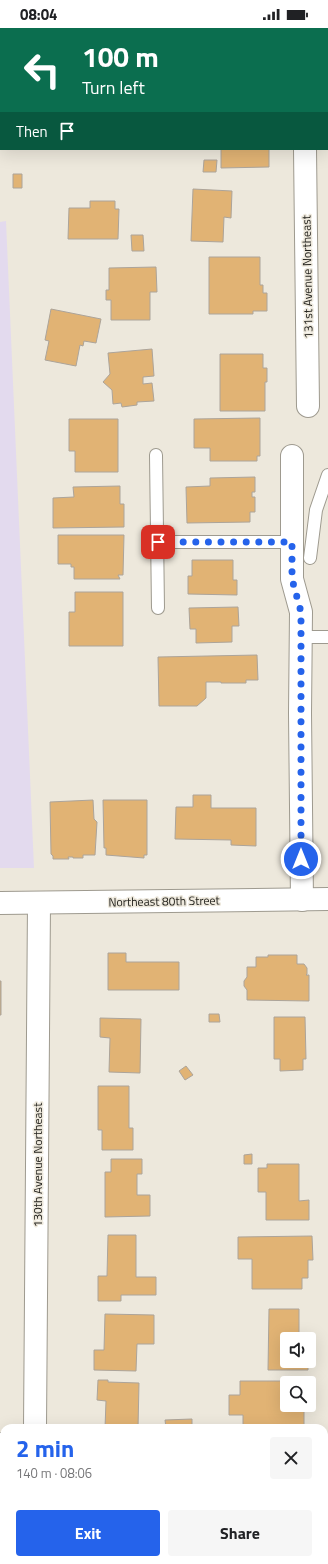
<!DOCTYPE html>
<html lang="en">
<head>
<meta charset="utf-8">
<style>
	:root { --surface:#fff; --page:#f6f6f6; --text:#202124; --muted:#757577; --accent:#2563eb }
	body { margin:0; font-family:"Titillium Web",sans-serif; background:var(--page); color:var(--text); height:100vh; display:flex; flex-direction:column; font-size:15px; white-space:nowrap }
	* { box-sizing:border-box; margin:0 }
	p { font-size:13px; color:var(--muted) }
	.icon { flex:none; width:22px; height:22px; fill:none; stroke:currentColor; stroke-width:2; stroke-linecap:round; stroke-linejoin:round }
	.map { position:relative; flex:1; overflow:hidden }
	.sheet { position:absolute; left:0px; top:1396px; width:328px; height:140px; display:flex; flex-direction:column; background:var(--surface); border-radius:12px 12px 0 0; box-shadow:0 4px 16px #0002 }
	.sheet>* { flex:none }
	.top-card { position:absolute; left:0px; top:0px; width:328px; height:122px; box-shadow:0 4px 16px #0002; background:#0b6e4f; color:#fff; overflow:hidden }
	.fabs { position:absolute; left:280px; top:1304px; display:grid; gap:8px }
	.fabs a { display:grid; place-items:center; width:36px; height:36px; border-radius:4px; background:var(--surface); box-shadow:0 4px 16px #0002; font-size:20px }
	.pin { position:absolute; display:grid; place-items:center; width:34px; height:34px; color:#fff; margin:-17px; border-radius:8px; box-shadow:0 2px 6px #0006 }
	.me { position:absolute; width:44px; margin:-22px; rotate:0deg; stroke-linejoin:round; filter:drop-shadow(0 0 3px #0008) }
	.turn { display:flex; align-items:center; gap:14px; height:84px; padding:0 16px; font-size:18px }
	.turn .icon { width:52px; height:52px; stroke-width:2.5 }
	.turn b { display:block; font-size:28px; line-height:34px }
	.then { display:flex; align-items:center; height:38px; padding:0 16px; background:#0003; gap:8px; font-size:15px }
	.round { display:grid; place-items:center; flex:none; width:42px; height:42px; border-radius:4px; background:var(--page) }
	.summary { display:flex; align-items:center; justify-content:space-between; height:68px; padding:0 16px }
	h1 { font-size:24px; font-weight:700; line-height:30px; color:var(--accent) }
	.cta { display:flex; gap:8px; margin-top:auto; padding:8px 16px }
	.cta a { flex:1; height:46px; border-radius:4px; background:var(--accent); color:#fff; font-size:16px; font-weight:700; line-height:46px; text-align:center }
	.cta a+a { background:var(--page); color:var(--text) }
	.status { display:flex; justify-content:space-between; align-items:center; height:28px; padding:0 20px; background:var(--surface); direction:ltr }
	.status svg { height:11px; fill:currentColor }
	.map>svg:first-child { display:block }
	.education { fill:#e3daee }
	.building { fill:#e1b374; stroke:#aca49a }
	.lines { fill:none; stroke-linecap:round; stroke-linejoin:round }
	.service-casing { stroke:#9e9a8f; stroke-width:14 }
	.minor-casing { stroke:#9e9a8f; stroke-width:24 }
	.tertiary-casing { stroke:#9e9a8f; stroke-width:24 }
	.service { stroke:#fff; stroke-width:12 }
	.minor { stroke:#fff; stroke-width:22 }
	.tertiary { stroke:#fff; stroke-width:22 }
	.route { stroke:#2563eb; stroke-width:7; stroke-dasharray:0 12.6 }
	.labels { text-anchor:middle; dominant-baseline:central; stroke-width:3; stroke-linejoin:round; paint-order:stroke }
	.street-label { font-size:12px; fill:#24231e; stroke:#ede8dc }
</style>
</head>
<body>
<div class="status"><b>08:04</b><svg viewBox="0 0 49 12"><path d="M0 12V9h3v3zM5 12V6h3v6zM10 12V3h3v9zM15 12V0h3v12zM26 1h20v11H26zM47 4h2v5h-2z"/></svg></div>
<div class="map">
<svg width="328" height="1536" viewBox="0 0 328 1536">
	<rect width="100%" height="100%" fill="#ede8dc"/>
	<path class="education" d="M6,193L34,840H0V194Z"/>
	<path class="building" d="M0,83H1V112H0Z
		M221,121H269V139L221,140Z
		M204,132H217L216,144H203Z
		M13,146H22V160H13Z
		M193,161L232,163L231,190L224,189L223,214L191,213Z
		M90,173H115V181H119L118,211H68L69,180H90Z
		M131,207H143L144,223H132Z
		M209,229H260V257H263V265H267V283H253V286H209Z
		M156,239L157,264H150V292H111V272H106V262H109V240Z
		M51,281L101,291L96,315L84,313L83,318L80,317L76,338L45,332L49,313L45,312Z
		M152,321L154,348L143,349V356L152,355L154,373L137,374V377L122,379L121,375L113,376L112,362L103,354L110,346L108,325Z
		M220,326H263V340H267V354H265V383H220Z
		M260,390V428H257V433H210V420H194V391Z
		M69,391H118V444H75V423H69Z
		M255,449V464H252V469H255V484H250V494L187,495L186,459L210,458V450Z
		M120,458V476H124V499L53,500V470L74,469L73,459Z
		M58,507H124L123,547H118L120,551H74V539H71V536H58Z
		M192,532H233V552H237V567L188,566V548H192Z
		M75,564H123V618H69V584H75Z
		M238,579L239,598H232V614L196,615V601H190L189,580Z
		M257,627L258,652H246V655H221V654H206V670L197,678H159L158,629Z
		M193,767H211V780H256V818L231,817V812L175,811L176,779H193Z
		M93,772L94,791L97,794L95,827H83V830H73V829H68L69,831H53V828L51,826L50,774Z
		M103,772H147V827H144V830L106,827V820H104Z
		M108,925H126V934H179V962H108Z
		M268,927H297V936H304L307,940V946L306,947H309V973L247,972V962L244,958V953L247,949V939H256V929H268Z
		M0,953H1V987H0Z
		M209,986H219L220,994H209Z
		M274,989H305L306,1031H303V1042L280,1043V1031H274Z
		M100,990L141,991L140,1045L109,1044L110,1010L100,1009Z
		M186,1038L193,1047L185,1052L179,1043Z
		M98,1058H129V1100H133V1122H102V1102H98Z
		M252,1126V1136H244V1127Z
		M111,1131H142V1146H137V1167H150V1188L105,1189V1144H111Z
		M267,1136H299V1173L309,1172V1192H266V1164H258V1140H267Z
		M108,1207H136V1249H156V1267H121V1273H98V1248H107Z
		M312,1208L313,1232H308V1250H302V1261H252V1231H238V1209Z
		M269,1281H299V1311H287V1333H308V1342H268Z
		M105,1286L154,1287V1316H137L136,1343L94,1342V1322H104Z
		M98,1352H108V1354L139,1355L138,1400H105L106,1373L97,1372Z
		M240,1353H299V1355H287V1377H299V1381H304V1400H243V1387H229V1367H240Z
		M192,1391V1400H166L165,1392Z"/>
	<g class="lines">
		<g class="service-casing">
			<path id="service" d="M156,427L158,580
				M157,514H292
				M310,530L316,482L328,447
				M301,609H328"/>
		</g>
		<g class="minor-casing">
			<path id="minor" d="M327,28L328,27
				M0,35H1
				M305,121L308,378
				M292,428V551L301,584L300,685L302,872
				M35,1400L39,875
				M0,1416H4
				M324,1515H328
				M35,1536V1532"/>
		</g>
		<g class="tertiary-casing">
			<path id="tertiary" d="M0,875L328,871"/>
		</g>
		<use href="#service" class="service"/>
		<use href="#minor" class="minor"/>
		<use href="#tertiary" class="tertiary"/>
	</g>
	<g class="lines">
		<path class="route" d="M158,514H292V551L301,584V831"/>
	</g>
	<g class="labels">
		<g class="street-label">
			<text transform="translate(307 249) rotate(-91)">131st Avenue Northeast</text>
			<text transform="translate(164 873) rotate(-1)">Northeast 80th Street</text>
			<text transform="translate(37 1137) rotate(-90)">130th Avenue Northeast</text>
		</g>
	</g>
</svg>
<div class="fabs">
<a><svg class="icon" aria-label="sound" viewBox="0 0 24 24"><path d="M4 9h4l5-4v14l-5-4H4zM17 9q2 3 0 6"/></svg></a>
<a><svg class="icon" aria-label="search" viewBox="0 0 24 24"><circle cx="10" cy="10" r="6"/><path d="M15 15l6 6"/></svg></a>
</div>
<div class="pin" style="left:158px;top:514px;background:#d93025"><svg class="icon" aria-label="arrive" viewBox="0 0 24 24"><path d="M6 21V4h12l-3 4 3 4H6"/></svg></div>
<svg class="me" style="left:301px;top:831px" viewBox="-20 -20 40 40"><circle r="17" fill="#2563eb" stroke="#fff" stroke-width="3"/><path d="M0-11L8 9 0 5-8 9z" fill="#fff"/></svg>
<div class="top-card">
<div class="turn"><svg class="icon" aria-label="left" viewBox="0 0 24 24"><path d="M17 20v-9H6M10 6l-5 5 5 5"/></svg><div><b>100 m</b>Turn left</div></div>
<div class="then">Then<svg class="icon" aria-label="arrive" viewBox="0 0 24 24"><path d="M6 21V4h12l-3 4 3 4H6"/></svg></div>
</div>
<section class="sheet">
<div class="summary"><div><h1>2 min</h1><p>140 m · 08:06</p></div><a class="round"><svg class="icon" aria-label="close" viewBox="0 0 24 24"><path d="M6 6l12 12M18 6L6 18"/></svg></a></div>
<div class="cta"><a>Exit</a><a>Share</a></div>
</section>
</div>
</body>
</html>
